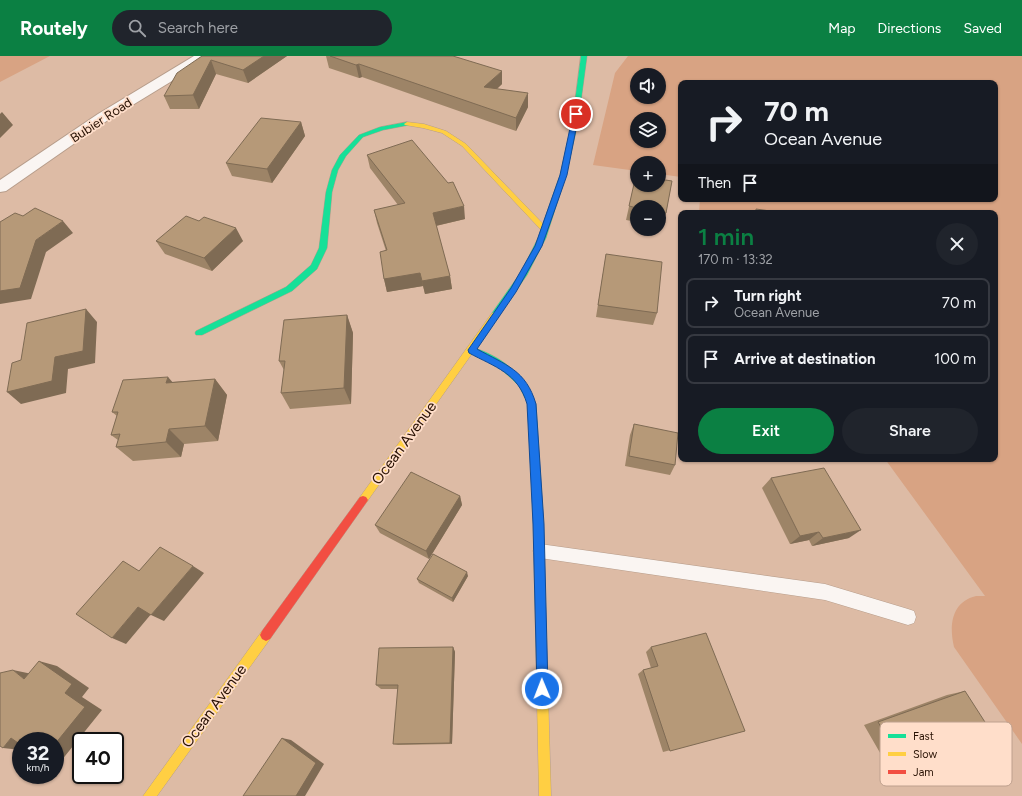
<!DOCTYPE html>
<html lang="en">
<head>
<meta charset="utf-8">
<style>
	:root { --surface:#171b24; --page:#20242c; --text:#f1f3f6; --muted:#9ea1a6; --line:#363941; --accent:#0b8043 }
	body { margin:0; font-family:Figtree,sans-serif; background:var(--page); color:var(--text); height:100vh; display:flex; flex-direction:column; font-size:15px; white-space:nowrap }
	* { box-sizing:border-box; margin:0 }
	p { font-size:13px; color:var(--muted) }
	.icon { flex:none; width:22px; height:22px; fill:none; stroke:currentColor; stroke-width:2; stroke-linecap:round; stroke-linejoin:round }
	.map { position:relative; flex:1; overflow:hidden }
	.details { position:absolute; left:678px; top:154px; width:320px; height:252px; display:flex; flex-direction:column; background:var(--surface); border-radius:8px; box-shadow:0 1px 3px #0004 }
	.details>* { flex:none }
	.top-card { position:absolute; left:678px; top:24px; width:320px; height:122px; border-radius:8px; box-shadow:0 1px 3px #0004; background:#171b24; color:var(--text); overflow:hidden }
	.buttons { position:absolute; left:630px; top:12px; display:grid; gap:8px }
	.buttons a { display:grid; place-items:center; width:36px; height:36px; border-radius:50%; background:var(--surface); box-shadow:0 1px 3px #0004; font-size:20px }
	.speed { position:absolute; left:12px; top:676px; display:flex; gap:8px; font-size:20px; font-weight:700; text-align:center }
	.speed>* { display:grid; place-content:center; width:52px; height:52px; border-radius:50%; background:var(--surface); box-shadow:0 1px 3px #0004; line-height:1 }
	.speed small { font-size:10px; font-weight:400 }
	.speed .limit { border:2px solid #111; border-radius:6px; background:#fff; color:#111 }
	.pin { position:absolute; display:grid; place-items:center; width:34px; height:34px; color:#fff; margin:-17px; border:2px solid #fff; border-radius:50%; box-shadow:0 1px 4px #0007 }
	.me { position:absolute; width:44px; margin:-22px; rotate:359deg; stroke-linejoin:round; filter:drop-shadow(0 0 3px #0008) }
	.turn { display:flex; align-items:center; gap:14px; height:84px; padding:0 20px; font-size:18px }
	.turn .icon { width:52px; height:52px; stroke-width:2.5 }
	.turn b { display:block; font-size:28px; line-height:34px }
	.then { display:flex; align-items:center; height:38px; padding:0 20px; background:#0003; gap:8px; font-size:15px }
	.round { display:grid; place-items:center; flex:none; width:42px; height:42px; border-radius:21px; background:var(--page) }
	.summary { display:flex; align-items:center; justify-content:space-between; height:68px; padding:0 20px }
	h1 { font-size:24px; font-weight:600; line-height:30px; color:var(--accent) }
	.primary-button { display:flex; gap:8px; margin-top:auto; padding:8px 20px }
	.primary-button a { flex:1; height:46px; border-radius:24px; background:var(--accent); color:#fff; font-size:16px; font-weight:600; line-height:46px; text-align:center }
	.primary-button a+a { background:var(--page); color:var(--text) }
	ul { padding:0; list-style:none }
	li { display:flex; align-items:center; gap:12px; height:50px; margin:0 8px 6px; padding:0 12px; border:2px solid var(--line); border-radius:8px }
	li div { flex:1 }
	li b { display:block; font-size:15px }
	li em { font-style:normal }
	header { display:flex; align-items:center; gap:24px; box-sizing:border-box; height:56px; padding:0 20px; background:var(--accent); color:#fff }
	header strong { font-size:19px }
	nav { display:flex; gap:22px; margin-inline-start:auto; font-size:14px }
	.search { width:280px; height:36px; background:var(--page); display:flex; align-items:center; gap:10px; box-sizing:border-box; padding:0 14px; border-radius:22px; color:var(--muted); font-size:15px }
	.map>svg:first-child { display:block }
	.green { fill:#d8a383; fill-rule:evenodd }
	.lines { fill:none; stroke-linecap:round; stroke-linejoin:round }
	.lane-casing { stroke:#b79d8b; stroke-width:1 }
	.street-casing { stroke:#b79d8b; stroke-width:2 }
	.fast-casing { stroke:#b79d8b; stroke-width:1 }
	.slow-casing { stroke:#b79d8b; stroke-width:1 }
	.jam-casing { stroke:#b79d8b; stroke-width:1 }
	.lane { fill:#faf5f2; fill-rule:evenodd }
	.street { fill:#faf5f2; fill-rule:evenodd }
	.fast { fill:#16e098; fill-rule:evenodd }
	.slow { fill:#ffcf43; fill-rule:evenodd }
	.jam { fill:#f24e42; fill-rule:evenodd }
	.wall { fill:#9d8467 }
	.shaded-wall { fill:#7f6b54 }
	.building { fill:#b69978; stroke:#7f6b54 }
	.route { fill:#1a73e8; stroke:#114b97 }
	.labels { text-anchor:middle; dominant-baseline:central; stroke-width:3.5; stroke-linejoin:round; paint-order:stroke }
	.far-street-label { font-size:13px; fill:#281103; stroke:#ffdeca }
	.street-label { font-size:15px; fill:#281103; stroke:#ffdeca }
	.key { fill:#ffdeca; stroke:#bea08e; stroke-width:1 }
	.key-label { font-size:11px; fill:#281103 }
</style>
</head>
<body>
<header>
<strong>Routely</strong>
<div class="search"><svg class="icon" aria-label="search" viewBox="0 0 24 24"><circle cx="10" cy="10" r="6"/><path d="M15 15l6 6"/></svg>Search here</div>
<nav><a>Map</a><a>Directions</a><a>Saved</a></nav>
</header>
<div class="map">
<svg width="1022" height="740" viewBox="0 0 1022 740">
	<rect width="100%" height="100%" fill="#ddbba5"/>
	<path class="green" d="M0,0H50L0,26Z
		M628,0H1022V688L954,591C949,570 951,546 976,540C979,540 983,540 985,540L885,403H995V157H699L700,143H995V27H681V121L659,118V107H637V115L593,109L615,17ZM637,19H659V41H637ZM637,63H659V85H637Z"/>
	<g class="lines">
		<g class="lane-casing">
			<path id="lane" d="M540,488L825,528L908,553L914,555L916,561L914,567L908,569L825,544L540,502L535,500L533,495L535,490Z"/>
		</g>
		<g class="street-casing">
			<path id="street" d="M194,0H210L208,3L108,64L6,135L0,136V124L98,58Z"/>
		</g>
		<g class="fast-casing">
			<path id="fast" d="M581,0H587L578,67L566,119L546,182L527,219L498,261H492L491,259L492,257L521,216L538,182L560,119L572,67Z
				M407,66L410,68L409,69L383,74L363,81L346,100L338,114L332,136L327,192L317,213L292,235L202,279H196L195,277L196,275L286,231L311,209L319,192L326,136L332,114L340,99L359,79L380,71Z
				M472,291C503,301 523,318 536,348L543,458L541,461L538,463L535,461L533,458L528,348L519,330L512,323L498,311L469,296L468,294Z"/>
		</g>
		<g class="slow-casing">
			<path id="slow" d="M407,66L424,68L446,75L466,88L547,172V176H543L462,90L442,77L423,72L405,69L404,68Z
				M495,256L499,259L498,261L366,447L363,448L360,447L358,444L360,441L492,257Z
				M538,453L541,455L543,458L551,740H539L533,458L535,455Z
				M266,573L270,575L272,579L270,583L157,740H143L262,575Z"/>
		</g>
		<g class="jam-casing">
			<path id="jam" d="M363,440L366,441L368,444L366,447L270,583L266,585L262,583L260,579L262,575L360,441Z"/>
		</g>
		<use href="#lane" class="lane"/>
		<use href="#street" class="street"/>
		<use href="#fast" class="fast"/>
		<use href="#slow" class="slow"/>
		<use href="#jam" class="jam"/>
	</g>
	<path class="wall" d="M202,0H287L248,27L216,18L199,53H170L164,40Z
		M326,0H453L502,28L497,33L528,51L516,75L362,21L359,22L329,12Z
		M301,66L305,80L272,127L232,120L226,107Z
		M367,99L465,163L436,170L450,220L452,233L425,238L423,230L387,236L384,223L386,195L377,167L374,154L398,149L370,112Z
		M636,119L637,120V129H659V123L672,125L666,157L662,170L659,169V151H637V166L626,164Z
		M199,165L243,185L212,215L165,198L156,185Z
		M606,198L657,257L653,269L596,261Z
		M347,259L353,277L351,348L290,353L281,337L284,314L279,305Z
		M215,323L227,339L218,385L184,388L181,401L133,405L116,391L118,384L111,379L117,360L112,356L172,326Z
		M634,368L675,409L670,419L625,410L630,379Z
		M771,422L849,482L812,490L809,484L790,488L762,432Z
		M460,440L462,449L429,503L380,477L375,469Z
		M468,520L453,546L419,527L417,523Z
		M453,591L455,596L452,688L398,689L393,688L398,633H381L376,629Z
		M651,591L745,675L663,696L638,618L643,614L651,612L646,596Z
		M965,635L968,686L945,728H927L910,697L899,701L883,702L864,669L947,639Z"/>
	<path class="shaded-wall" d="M264,0H287L248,27L243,14Z
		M211,4L216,18L199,53L193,39Z
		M359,8L362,21L359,22L356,9Z
		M502,15V28L484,44V31Z
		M528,37V51L516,75V62Z
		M2,56L13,69L0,82V58Z
		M301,66L305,80L272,127L267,113Z
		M464,150L465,163L435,170L433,157Z
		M63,165L73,177L46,196L31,243L0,248V235L36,184Z
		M236,172L243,185L212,215L204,202Z
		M420,217L423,230L387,236L384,223Z
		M450,220L452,233L425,238L422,225Z
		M86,253L97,266L95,307L68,313L66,337L21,348L7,336L55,301Z
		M347,259L353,277L351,348L344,332Z
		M168,321L182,337L166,327Z
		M215,323L227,339L218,385L205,370Z
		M169,373L184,388L181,401L166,386Z
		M460,440L462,449L429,503L426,495Z
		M861,474L849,482L812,490L823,482Z
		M819,476L809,484L790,488L800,480Z
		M193,510L204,517L164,565L151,559Z
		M467,516L468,520L453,546L452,542Z
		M138,551L152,557L126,588L112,582Z
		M453,591L455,596L452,688L450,687Z
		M39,605L57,610L89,632L82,641L102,654L61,705L55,704V688L65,637Z
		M13,614L32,618L24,623Z
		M11,682L21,685V694L3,692Z
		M282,682L291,684L324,708L305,740H296Z"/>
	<path class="building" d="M202,0H264L243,14L211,4L193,39L164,40L177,17Z
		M330,0H453L502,15L484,31L528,37L516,62L359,8L356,9Z
		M261,62L301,66L267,113L226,107Z
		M412,84L448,127L453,126L464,150L433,157L450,220L422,225L420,217L384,223L380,196L387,194L374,154L405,147L367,99Z
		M636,119L637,120V129H659V123L672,125L666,157L659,156V151H637V152L629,150Z
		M35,152L63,165L36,184L20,232L0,235V166L15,157L23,160Z
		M756,153L784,157H756Z
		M186,160L199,165L204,161L236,172L204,202L156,185Z
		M606,198L662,206L657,257L598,249Z
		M86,253L83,295L55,301L52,325L7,336L12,307L21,304L27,267Z
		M347,259L344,332L281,337L285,305H279L284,264Z
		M168,321L166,327L215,323L205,370L169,373L166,386L116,391L120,378L111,379L118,356H112L123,324Z
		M634,368L678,377L675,409L629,400Z
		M824,412L861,474L823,482L819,476L800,480L771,422Z
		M411,416L460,440L426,495L375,469Z
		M160,491L193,510L151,559L138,551L112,582L76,558L123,505L139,515Z
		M433,498L467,516L452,542L417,523Z
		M706,577L745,675L670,695L643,614L658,610L651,591Z
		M453,591L450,687L393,688L398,629H376L379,592Z
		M39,605L72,628L65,637L85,651L55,688V685H21V689L11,682L3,692L0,690V617L13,614L24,623Z
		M965,635L992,677L968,686L985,713L945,728L924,692L899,701L878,666Z
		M282,682L316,707L296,740H243Z"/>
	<path class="route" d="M576,56L579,58L567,119L542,190L516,236L477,293C506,309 526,314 536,348L544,468L548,633L547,637L542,638L538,637L537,633L533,468L527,348C518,317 495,311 469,297L468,294L511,232L535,190L560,119L573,58Z"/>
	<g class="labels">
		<g class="far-street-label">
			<text transform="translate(101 64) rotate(-33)">Bubier Road</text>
		</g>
		<g class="street-label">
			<text transform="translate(404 387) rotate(-54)">Ocean Avenue</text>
			<text transform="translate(214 650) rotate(-54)">Ocean Avenue</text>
		</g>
	</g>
	<rect x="880" y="666" width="132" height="64" rx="6" class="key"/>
	<rect x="888" y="678" width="18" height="4" fill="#16e098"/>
	<rect x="888" y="696" width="18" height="4" fill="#ffcf43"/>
	<rect x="888" y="714" width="18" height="4" fill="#f24e42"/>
	<g class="key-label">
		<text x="913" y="684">Fast</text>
		<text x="913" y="702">Slow</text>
		<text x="913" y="720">Jam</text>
	</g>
</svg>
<div class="buttons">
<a><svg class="icon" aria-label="sound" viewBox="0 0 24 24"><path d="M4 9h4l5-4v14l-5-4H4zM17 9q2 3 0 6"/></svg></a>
<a><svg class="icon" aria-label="layers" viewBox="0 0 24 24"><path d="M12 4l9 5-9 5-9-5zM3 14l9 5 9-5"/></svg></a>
<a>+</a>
<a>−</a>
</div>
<div class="speed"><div>32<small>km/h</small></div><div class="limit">40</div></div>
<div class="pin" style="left:576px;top:58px;background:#d93025"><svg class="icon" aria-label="arrive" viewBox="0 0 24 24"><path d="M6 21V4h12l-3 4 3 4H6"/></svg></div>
<svg class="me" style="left:542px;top:633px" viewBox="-20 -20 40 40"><circle r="17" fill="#1a73e8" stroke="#fff" stroke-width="3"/><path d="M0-11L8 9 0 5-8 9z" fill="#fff"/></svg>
<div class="top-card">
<div class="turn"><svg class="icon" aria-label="right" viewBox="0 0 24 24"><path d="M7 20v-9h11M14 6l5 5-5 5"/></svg><div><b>70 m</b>Ocean Avenue</div></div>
<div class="then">Then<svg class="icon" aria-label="arrive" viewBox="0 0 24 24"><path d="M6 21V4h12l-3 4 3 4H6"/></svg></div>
</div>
<section class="details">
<div class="summary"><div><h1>1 min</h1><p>170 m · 13:32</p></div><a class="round"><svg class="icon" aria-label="close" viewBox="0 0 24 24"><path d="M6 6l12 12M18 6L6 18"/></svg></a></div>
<ul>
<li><svg class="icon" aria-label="right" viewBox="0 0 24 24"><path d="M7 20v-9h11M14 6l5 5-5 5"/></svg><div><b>Turn right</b><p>Ocean Avenue</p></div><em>70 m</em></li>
<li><svg class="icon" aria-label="arrive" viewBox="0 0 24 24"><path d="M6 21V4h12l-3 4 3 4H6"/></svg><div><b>Arrive at destination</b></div><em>100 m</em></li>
</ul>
<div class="primary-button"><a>Exit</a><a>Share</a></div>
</section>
</div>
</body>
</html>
